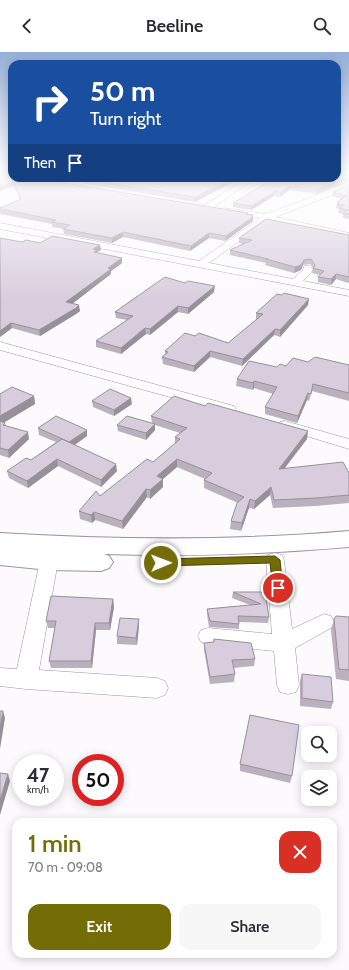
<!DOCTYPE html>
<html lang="en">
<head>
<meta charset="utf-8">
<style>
	:root { --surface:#fff; --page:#f7f7f7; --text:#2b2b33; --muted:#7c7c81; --accent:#746c07 }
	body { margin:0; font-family:Cabin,sans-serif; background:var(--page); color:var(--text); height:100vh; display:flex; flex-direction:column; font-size:15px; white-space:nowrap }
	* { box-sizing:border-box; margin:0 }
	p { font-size:13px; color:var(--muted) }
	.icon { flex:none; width:22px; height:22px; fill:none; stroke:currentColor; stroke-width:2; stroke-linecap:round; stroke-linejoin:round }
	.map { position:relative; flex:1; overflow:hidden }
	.sheet { position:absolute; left:12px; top:766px; width:325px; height:140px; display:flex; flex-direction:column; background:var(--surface); border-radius:12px; box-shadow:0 2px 10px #0003 }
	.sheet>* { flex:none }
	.top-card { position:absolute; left:8px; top:8px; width:333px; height:122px; border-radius:12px; box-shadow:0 2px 10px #0003; background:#1a4fa0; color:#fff; overflow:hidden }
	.controls { position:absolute; left:301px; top:674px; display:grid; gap:8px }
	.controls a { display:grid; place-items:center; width:36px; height:36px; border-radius:8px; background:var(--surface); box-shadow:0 2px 10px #0003; font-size:20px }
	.speed { position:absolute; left:12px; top:702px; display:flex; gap:8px; font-size:20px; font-weight:700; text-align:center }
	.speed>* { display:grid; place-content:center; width:52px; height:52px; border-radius:50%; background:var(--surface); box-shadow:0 2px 10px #0003; line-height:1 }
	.speed small { font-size:10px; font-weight:400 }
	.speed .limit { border:6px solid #d22; background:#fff; color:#111 }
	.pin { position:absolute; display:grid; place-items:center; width:34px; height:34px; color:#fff; margin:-17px; border:2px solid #fff; border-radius:50%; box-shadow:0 1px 4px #0007 }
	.me { position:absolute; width:44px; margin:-22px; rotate:89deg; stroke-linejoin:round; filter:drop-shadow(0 0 3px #0008) }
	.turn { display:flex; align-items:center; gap:14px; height:84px; padding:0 16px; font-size:18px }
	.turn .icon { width:52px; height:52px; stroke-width:2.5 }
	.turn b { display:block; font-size:28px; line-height:34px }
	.then { display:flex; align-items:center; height:38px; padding:0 16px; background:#0003; gap:8px; font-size:15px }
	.round { display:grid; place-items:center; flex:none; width:42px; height:42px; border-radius:12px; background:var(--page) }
	.head { display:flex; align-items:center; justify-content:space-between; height:68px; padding:0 16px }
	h1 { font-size:24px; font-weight:600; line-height:30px; color:var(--accent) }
	.button { display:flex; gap:8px; margin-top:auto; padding:8px 16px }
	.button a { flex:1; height:46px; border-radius:12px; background:var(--accent); color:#fff; font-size:16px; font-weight:600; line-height:46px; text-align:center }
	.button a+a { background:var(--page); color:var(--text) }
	header { display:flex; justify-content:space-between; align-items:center; height:52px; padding:0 16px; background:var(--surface); font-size:18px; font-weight:600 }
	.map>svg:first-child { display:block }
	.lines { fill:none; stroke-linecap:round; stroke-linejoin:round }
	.minor-casing { stroke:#9d93a3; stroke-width:1 }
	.major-casing { stroke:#9d93a3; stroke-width:2 }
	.minor { fill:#fff; fill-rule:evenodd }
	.major { fill:#fff; fill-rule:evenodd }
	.wall { fill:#bab0be }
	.shaded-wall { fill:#97909b }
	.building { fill:#d8cddd; stroke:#97909b }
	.route { fill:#746c07; stroke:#4b4605 }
</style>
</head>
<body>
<header><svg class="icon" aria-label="back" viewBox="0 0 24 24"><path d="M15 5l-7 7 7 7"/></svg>Beeline<svg class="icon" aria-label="search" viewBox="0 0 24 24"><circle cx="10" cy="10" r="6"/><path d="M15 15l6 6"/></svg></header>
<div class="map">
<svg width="349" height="918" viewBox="0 0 349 918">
	<rect width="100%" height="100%" fill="#fcfafd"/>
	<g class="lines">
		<g class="minor-casing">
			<path id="minor" d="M247,126H256L211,157H205V153Z
				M349,131V136L276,165L349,181V187L268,168L209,211L293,227L303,218L304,214H310L313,218L303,229L349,238V244L0,177V171L199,209L260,166L223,160V156L266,162Z
				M0,290L234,354L236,357L234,360L229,361L224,360L0,298Z
				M285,369L349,387V397L280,376L278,373L280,370Z
				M275,501L282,503L284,508L292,577L324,562L331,564L334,570L331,576L295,596L299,633L296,640L288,642L280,640L277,633L274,599L208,592L201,590L198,584L201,578L208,576L272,582L266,508L268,503Z
				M49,502L56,504L58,509L39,618L157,626L165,629L168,636L165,643L157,646L26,637L0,634V616L17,617L40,509L42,504Z"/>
		</g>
		<g class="major-casing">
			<path id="major" d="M337,120H349V126L337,125Z
				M349,479V495C267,502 186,505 104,502L109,504L113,510L109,516L101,519L49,518L0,513V481C117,488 232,489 349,479Z"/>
		</g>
		<use href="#minor" class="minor"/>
		<use href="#major" class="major"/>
	</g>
	<path class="wall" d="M349,123V130H348L316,142L290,138L280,145L274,144L251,158L233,155V151L275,126Z
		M12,126L248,161V162L253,165V169L225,189L209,186L190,199L123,185L112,191L64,182L63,177H64L52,175V172L0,162V156L20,148L14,134Z
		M53,126H241L195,150Z
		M349,133V167L343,166V162L338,161L339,157L336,156L337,150L342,147L332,144L333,140Z
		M349,183V230L348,231L336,227L331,233L318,230V225L320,223L312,221L313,216L310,212L303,213L301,218L294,221L265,213L266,211L230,203V198L244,192L239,191V186Z
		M22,190L40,191L101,198L97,200V201L122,211L111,219V222L72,251L80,259L76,262L40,284L12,276L0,285Z
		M214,240L188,262L178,260L150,283L146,282L121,302L96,295V289L127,268L116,266L115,260Z
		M308,253L280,285L274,283L242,314L210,305L194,320L163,312L162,305L165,302V299L228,291L257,267H256V261Z
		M308,310L349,313V349L312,339L309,349L307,348L297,371L265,362V355L273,342L254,336L253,338L236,334L237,327L277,315Z
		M0,342L34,344L35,352L4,370L5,371L6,374L29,387L9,406L0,403Z
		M92,349L132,352L114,364L93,355Z
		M151,364L307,387L284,416L349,421V451L315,454L273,456L270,443L254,457L249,456L241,479L230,477L231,469L238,451L204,436V428L205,427L177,415L163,427V435L150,447L147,445L123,477L95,468L92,471L80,467L79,459L100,444L153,410L175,391V385L180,381L155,373V378L146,388L118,379L117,373L152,371Z
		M38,376L87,378V384L75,393L117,419L101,435L58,414L28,436L9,426L7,419L31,408L56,390L39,383Z
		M233,540H265L269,565L268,571L239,570V577L209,575L207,562V557L250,553L232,546Z
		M113,547L114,555L110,578H96L92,616H51L49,609L55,576H48L46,569Z
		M349,565V629L336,627L331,578L334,567Z
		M139,567V574L137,593L117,592V584Z
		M214,587L255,607L254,614L233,616L235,622L234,630L210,632L204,598V591L213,590Z
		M302,622L333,650L331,657L300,654V629Z
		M240,712L292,724L290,731L240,719Z"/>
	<path class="shaded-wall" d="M349,125L348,130L316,142V137Z
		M234,126H241L195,150V145Z
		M14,130V134L0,139V135Z
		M290,134V138L280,145V140Z
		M275,139L274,144L251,158L252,154Z
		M253,163V169L225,189L226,184Z
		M123,180V185L112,191V186Z
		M209,181V186L190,199L191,194Z
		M100,193L101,198L97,200L98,203L94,202L93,197Z
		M122,206V211L111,219V222L67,256L66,250Z
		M304,208L303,213L301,218L294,221L295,215Z
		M336,222V227L331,233V227Z
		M215,234L214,240L188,262V256Z
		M309,247L308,253L280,285V278Z
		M79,253L80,259L76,262L40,284L39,278Z
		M178,254V260L150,283V277Z
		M11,271L12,276L0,285V279Z
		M145,276L146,282L121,302V296Z
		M275,277L274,283L242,314L243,307Z
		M210,299V305L194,320V314Z
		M254,329V336L253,338V331Z
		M308,341L307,348L297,371L298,364Z
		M34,344L35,352L0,373V364Z
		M131,346L132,352L114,364V358Z
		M155,372V378L146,388V381Z
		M87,378V384L70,396L69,390Z
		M308,379L307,387L278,425L279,417Z
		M28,380L29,387L9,406L8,398Z
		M57,407L58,414L28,436L27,429Z
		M177,407V415L163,427V435L150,447V438L157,424Z
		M116,412L117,419L101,435V428Z
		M271,435L270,443L254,457L255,449Z
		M146,437L147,445L123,477L122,469Z
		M250,447L249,456L241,479L242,471Z
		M94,460L95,468L92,471L91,463Z
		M113,547L114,555L110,578L109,571Z
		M139,567V574L137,593L136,586Z
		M95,571L96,578L92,616L91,609Z
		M3,659L5,666L0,697V676Z
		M8,722L10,729L0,763V748Z"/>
	<path class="building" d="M0,120L11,123L12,122V126H33L248,161L246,162L253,163L251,164L253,165L226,184L209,181L191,194L123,180L112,186L63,177L70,173L52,170L56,168L0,157V156L21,147L14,130L0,135Z
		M337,122L349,123V125L316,137L290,134L280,140L275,139L252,154L233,151L275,126H337Z
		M77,126H234L195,145Z
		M349,133V162L343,161L348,158L339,156L345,153L337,152L339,151L337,150L338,149L347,144L333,140Z
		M266,167L349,183V225L336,222L331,227L318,225L324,219L313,216L315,213L311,207L304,208L301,213L295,215L266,207H268L230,198L252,188L239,186Z
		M52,184L100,193L93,197L97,198L94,200L122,206L108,216L111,217L66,250L79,253L76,256L39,278L11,271L0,279V186L22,190L26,188L40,191Z
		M165,225L185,231L188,229L215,234L188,256L178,254L150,277L145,276L121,296L96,289L133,264L115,260Z
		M284,241L309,247L280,278L275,277L243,307L210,299L194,314L162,305L168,300L165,299L185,281L195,284L199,281L228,291L263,262L256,261L277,242L282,243Z
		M315,305L349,313V341L313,332L311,342L308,341L298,364L265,355L277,335L254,329L253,331L237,327L249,309L277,315L280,312L286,314L293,306L308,310Z
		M12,335L34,344L0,364V342Z
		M110,337L131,346L114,358L92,349Z
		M174,344L205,354L208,351L308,379L279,417L343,410L349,421V443L317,446L274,448L271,435L255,449L250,447L242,471L231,469L237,451L244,445L204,428L212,421L177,407L157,424L163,427L150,438L146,437L122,469L94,460L91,463L79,459L96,439L100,444L147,407L153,410L180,387L175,385L187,376L151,364Z
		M56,364L87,378L69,390L38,376Z
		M127,364L155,372L146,381L117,373Z
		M0,369L5,371L3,373L28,380L8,398L0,396Z
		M62,387L116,412L101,428L57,407L27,429L7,419L26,406L31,408Z
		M233,540H265L269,565L238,564L239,572L210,569L207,557L261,552Z
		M51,544L113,547L109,571H95L91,609H49L56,569H46Z
		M336,564L349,565V618L339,617L334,567Z
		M120,566L139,567L136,586L117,584Z
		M214,587L251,591L255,607L232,608L235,622L210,625L204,591L214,590Z
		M302,622L331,625L333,650L302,646Z
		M0,659H3L0,676Z
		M250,663L299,673L292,724L240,712Z
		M0,721L8,722L0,748Z"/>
	<linearGradient id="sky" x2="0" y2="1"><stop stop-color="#95aed9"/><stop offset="0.48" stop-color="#fefdfe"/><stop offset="1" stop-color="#fefdfe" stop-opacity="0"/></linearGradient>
	<rect width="349" height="249" fill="url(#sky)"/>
	<path class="route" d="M275,504L280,508L283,536L281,539H274L273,536L270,511L161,514L156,511L161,507Z"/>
</svg>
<div class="controls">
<a><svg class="icon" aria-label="search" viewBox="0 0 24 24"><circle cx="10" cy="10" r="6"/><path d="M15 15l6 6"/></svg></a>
<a><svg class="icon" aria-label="layers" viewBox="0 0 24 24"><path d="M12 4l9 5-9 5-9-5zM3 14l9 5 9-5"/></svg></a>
</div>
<div class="speed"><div>47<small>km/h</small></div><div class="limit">50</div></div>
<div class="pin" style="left:278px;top:536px;background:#d93025"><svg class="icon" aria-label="arrive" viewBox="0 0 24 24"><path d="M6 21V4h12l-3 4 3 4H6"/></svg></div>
<svg class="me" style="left:161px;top:511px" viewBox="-20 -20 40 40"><circle r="17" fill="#746c07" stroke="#fff" stroke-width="3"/><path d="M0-11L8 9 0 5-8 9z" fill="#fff"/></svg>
<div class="top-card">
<div class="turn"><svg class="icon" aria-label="right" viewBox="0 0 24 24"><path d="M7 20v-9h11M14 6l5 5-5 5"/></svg><div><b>50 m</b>Turn right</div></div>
<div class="then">Then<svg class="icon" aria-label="arrive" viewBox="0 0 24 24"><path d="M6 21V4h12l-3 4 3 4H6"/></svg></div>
</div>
<section class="sheet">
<div class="head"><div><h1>1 min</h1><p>70 m · 09:08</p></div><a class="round" style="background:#d93025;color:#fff"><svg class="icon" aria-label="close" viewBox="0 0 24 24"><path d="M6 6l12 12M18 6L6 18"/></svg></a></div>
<div class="button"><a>Exit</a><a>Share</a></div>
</section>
</div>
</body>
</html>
